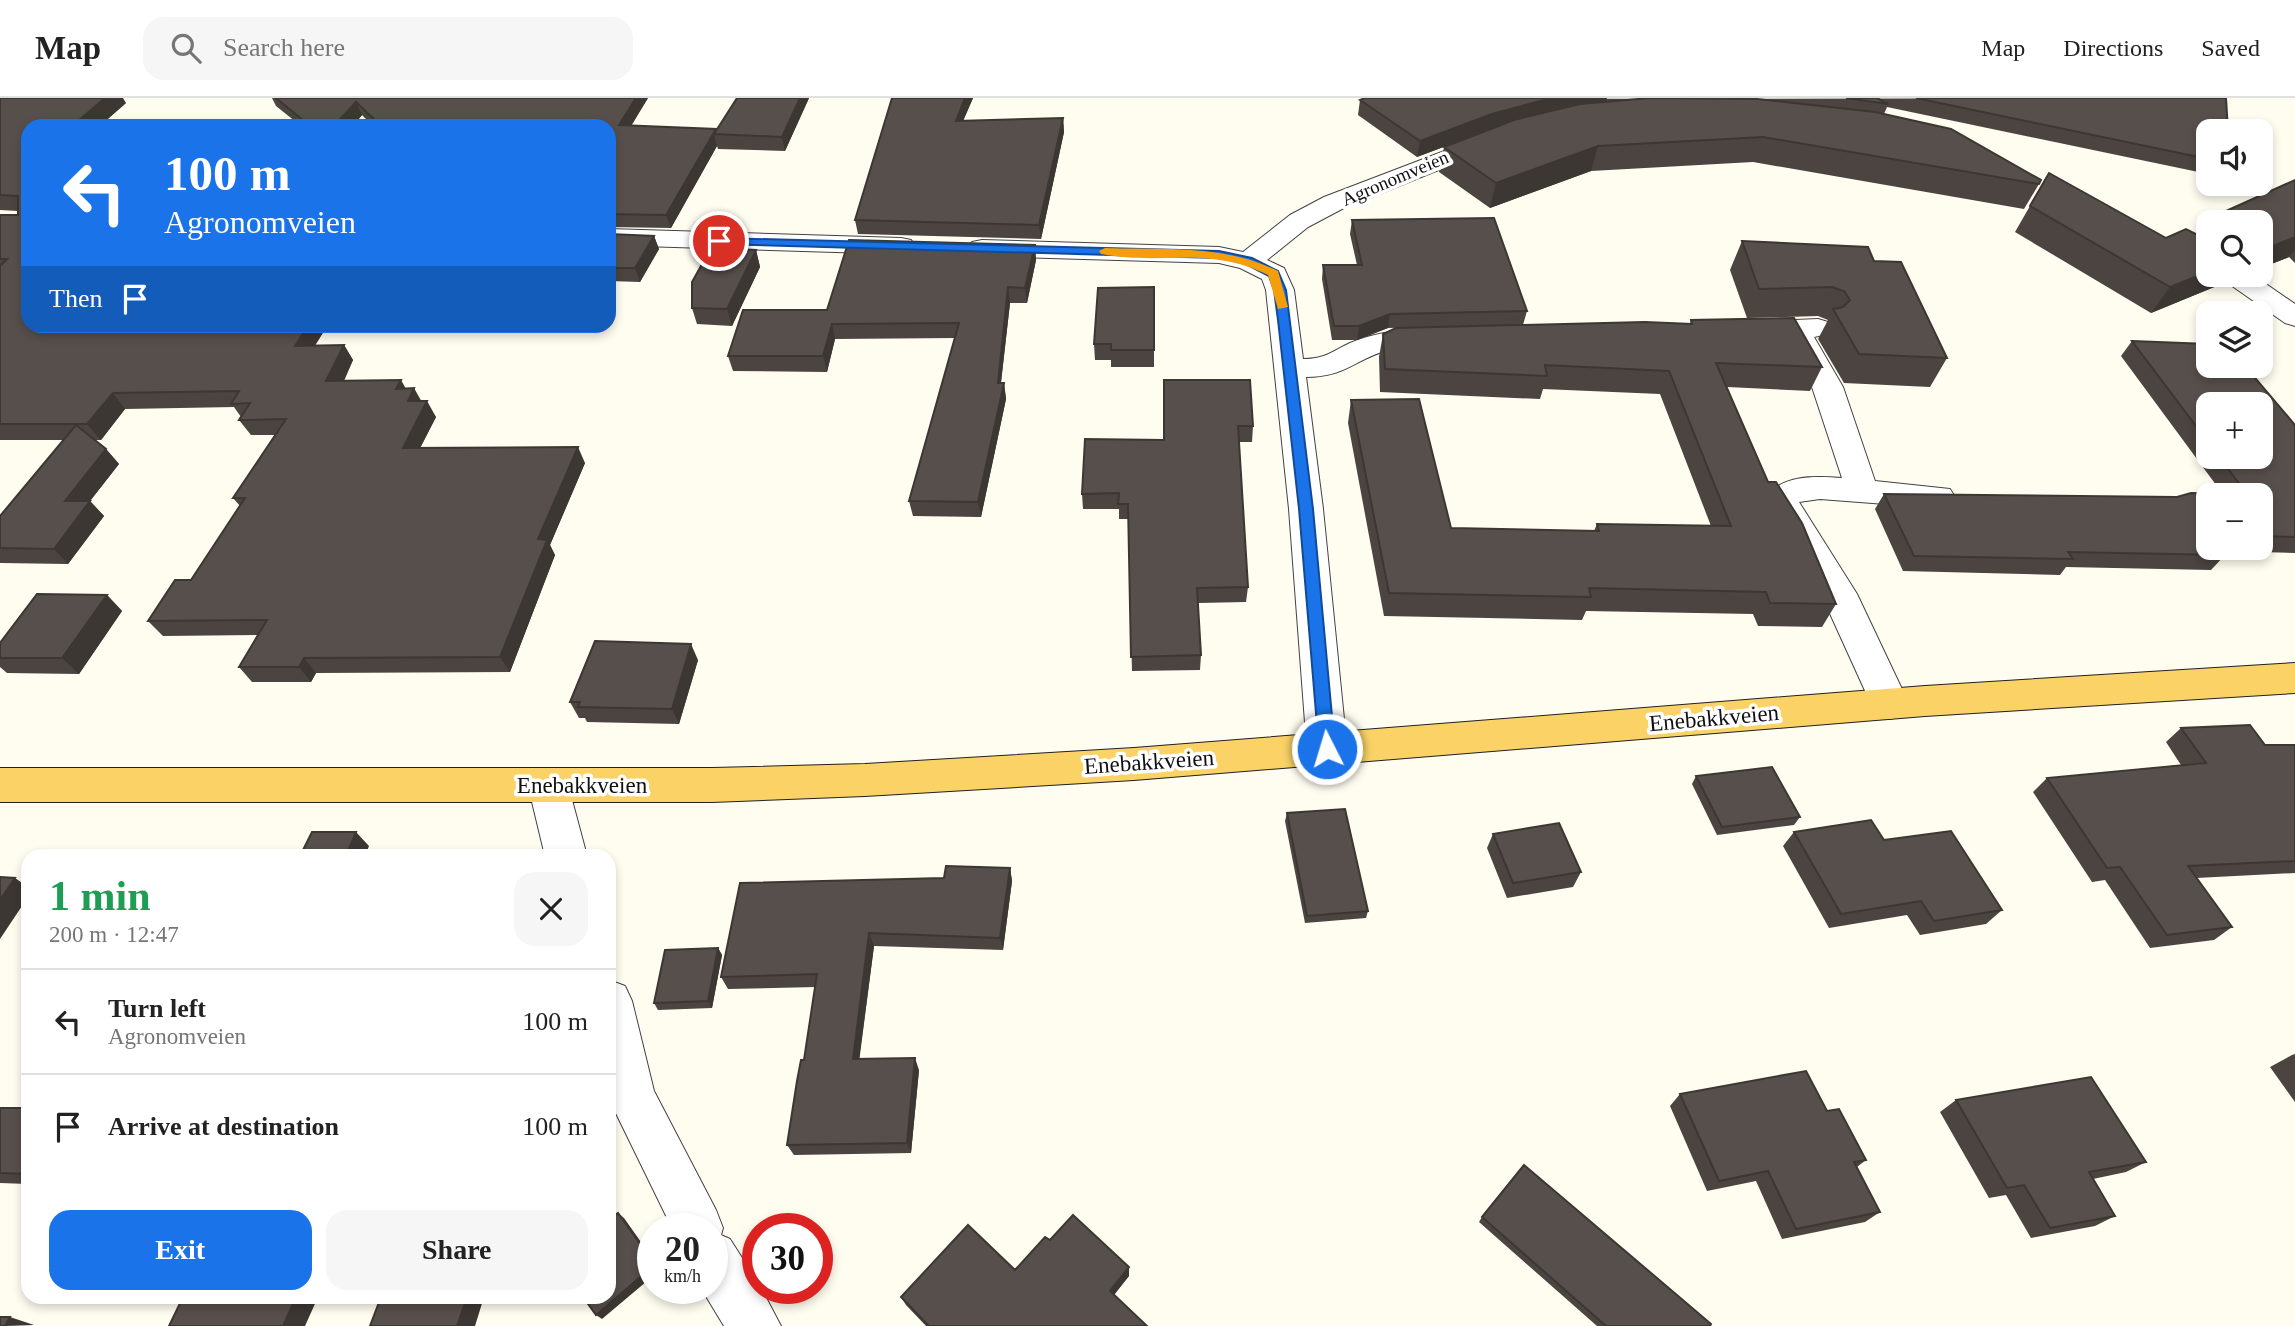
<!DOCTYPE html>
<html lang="en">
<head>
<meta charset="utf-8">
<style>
	:root { --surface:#fff; --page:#f6f6f6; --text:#222; --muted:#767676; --line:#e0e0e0; --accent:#1a73e8 }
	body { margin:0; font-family:"Times New Roman",serif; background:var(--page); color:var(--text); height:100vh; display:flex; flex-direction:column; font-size:26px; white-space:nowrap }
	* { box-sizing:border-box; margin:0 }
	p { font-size:23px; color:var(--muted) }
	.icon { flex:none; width:38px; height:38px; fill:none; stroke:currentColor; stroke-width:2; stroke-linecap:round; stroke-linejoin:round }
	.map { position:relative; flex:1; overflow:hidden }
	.drawer { position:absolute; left:21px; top:751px; width:595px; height:455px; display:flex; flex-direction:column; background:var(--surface); border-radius:21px; box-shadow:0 4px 10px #0003 }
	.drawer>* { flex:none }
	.top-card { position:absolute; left:21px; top:21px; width:595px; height:214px; border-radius:21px; box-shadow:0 4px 10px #0003; background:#1a73e8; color:#fff; overflow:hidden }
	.fabs { position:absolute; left:2196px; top:21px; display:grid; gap:14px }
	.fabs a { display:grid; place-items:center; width:77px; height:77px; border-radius:14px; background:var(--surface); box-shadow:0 4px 10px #0003; font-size:35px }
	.speed { position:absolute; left:637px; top:1115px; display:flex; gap:14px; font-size:35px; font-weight:700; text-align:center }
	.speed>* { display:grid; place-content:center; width:91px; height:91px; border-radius:50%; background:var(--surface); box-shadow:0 4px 10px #0003; line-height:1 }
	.speed small { font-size:18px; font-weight:400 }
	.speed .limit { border:10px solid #d22; background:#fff; color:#111 }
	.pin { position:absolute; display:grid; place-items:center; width:60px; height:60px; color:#fff; margin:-30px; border:4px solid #fff; border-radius:50%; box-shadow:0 2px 7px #0007 }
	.me { position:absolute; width:77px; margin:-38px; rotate:355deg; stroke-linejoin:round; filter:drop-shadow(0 0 5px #0008) }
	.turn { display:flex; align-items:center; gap:24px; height:147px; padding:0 28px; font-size:32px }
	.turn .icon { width:91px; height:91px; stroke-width:2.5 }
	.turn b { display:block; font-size:49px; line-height:60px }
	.then { display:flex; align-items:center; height:66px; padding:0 28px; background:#0003; gap:14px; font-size:26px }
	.round { display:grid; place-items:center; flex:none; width:74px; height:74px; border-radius:21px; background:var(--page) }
	.head { display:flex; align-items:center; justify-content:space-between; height:119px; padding:0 28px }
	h1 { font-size:42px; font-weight:700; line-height:52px; color:#1e9e55 }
	.primary-button { display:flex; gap:14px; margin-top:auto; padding:14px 28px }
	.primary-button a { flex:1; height:80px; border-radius:21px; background:var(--accent); color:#fff; font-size:28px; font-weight:700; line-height:80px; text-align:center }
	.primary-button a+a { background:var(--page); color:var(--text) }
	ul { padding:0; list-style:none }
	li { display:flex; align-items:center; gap:21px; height:105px; padding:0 28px; border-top:2px solid var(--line) }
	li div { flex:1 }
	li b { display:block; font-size:26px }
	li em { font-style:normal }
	header { display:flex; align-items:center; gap:42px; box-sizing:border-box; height:98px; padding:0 35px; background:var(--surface); border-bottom:2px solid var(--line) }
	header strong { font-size:33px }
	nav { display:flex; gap:38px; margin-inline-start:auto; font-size:24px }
	.search { width:490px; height:63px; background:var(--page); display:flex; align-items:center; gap:18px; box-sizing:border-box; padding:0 24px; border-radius:21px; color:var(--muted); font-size:26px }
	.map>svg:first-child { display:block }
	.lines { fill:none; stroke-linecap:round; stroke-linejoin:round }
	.minor-casing { stroke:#424242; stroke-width:2 }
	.major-casing { stroke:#202020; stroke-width:2 }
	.minor { fill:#fff; fill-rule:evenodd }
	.major { fill:#fad266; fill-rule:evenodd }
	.wall { fill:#4b4440; fill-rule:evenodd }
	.shaded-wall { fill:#3d3734 }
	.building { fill:#574f4b; stroke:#3d3734; stroke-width:2 }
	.route { fill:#1a73e8; stroke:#114b97; stroke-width:2 }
	.slow { fill:#f59e0b }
	.labels { text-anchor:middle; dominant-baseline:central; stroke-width:7; stroke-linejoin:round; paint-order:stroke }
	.far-street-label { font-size:19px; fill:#0f0f0f; stroke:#fff }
	.street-label { font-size:23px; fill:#0f0f0f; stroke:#fff }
</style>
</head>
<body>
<header>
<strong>Map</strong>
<div class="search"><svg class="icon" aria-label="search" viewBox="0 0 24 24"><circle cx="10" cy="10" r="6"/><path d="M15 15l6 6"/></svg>Search here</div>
<nav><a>Map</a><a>Directions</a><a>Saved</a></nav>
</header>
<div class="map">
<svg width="2295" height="1228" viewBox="0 0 2295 1228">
	<rect width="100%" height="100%" fill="#fffcf0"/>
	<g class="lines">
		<g class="minor-casing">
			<path id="minor" d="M1489,36L1498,38L1501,43L1498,48L1342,111L1308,129L1267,162L1284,170L1294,192L1303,261C1325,261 1331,254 1350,245C1379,233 1412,229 1442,237L1447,243L1442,249C1425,254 1405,247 1388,252C1353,262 1346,279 1306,279L1323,411L1347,651L1341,662L1327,667L1313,662L1307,651L1289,411L1266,192L1262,181L1240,170L1219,165L982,158L972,156L968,150L972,144L982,142L1219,149L1243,154L1290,117L1324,99Z
				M609,131L901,140L911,142L915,148L911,154L901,156L609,147Z
				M2221,177H2253L2295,206V228L2285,225L2225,183Z
				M1818,221L1828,224L1833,230L1828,236L1814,239L1843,289L1875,383L1950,391L1955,399L1950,407L1938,410L1820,401L1799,404L1857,496L1909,606L1904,617L1890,621L1876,617L1822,498L1764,402C1780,376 1815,378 1842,380L1812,289L1786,240L1747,242L1737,239L1732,233L1737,227L1747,224Z
				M548,670L562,675L568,687L587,758H545L528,687L534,675Z
				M609,882L625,888L632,903L654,993L716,1112L723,1130L721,1137L730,1141L758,1185V1190H761L781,1228H724L701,1190H712V1130H672L609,1001Z"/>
		</g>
		<g class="major-casing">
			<path id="major" d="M2295,565V595L1925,618L1134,682L865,698L712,704H0V670H712L865,666L1134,650L1925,588Z"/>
		</g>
		<use href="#minor" class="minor"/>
		<use href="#major" class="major"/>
	</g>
	<path class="wall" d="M0,0L126,5L105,23L28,28V228H321L324,233L315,247H344L353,262L344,283L405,291L421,303L436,319L420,350L585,365L550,447L555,457L510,574L316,575L311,584H252L239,569L258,537L163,538L148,523L191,482L240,408L233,400L275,337H251L239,322L241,319L234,309L125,311L101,342H95L106,351L119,366L90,403L104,418L68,466L0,465V418L63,342H0V117H18V113L0,112Z
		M272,0H648L631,27L717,32L809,0L785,53L718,51L717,48L671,130L609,129V28H373L362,17L353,28H301L276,8Z
		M892,0H973L963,23L1063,20L1064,34L1041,141L858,136L855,122Z
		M1365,0L1709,1L2226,0L2208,33V76L1887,9L1884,16L2039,86L2024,111L1753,64L1591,73L1490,110L1439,74L1444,49L1494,30L1417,59L1358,17L1360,2Z
		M2049,75L2166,140L2200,138L2208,126V177L2224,185L2151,215L2015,134Z
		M2295,82V165L2289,159L2261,170V124H2210L2215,118Z
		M1352,122L1527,213L1523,227L1388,230L1357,242H1332L1322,181L1323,167H1357L1350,136Z
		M609,136L654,138L659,151L640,184L609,183Z
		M1742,143L1874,163L1947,260L1930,289L1844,285L1818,241L1828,222L1818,218L1747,220L1730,172Z
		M1035,147L1036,162L1027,205H1010L1001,285H1004L1006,301L981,419L913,418L909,403L955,240L835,241L827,274L733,273L728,258L827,212Z
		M756,152L760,169L732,228L697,226L692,210Z
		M1154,189V269H1111V262H1095L1094,246Z
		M1691,222L1822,269L1810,293L1727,289L1768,384L1836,506L1822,529L1758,528L1753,516L1586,513L1582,522L1384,518L1348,325L1351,302L1451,430L1594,433L1597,426L1711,428L1660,296L1543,291L1540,301L1380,294L1379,259L1383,236L1690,226Z
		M2132,243L2295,327V455L2222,453L2225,457L2211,472L2066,469L2060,477L1903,473L1875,411L1884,396L2177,399L2222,395L2121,258ZM2208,306L2261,359H2208ZM2208,397H2261V450H2208Z
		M1164,282L1253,328L1252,344H1238L1248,489L1246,504L1198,505L1201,557L1200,572L1132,573L1128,421H1119V411H1083L1082,396L1164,342Z
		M107,497L122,513L79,576L7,575L0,569V545Z
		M698,562L679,626L587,624L585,620H579L570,604Z
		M2181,630L2265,647H2295V775L2196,780L2232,829L2214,842L2150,850L2105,782L2092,784L2033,694L2047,680L2181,667L2166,644Z
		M1696,678L1800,719L1794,727L1717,737L1692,686Z
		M1287,715L1368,813L1366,820L1305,825L1285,723Z
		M1794,734L1884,742L2002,812L1986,826L1920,837L1907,817L1829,830L1783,748Z
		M1493,736L1581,774L1573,789L1507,800L1487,750Z
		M1010,770L1012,783L1003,852L874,848L859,961L919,972L911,1055L794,1057L787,1047L804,962L816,889L728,891L721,879L944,780Z
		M718,850L722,857L712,910L658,912L654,905Z
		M2295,956V1004L2270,969L2292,957Z
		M1680,996L1827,1013L1866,1062L1857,1069L1880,1114L1865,1124L1782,1141L1756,1083L1707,1093L1670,1008Z
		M1956,1002L2146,1064L2126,1074L2093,1081L2115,1118L2095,1128L2031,1140L2006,1097L1989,1100L1940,1014Z
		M0,1010H28V1086L0,1085Z
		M1482,1119L1710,1228H1597L1479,1124Z
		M1050,1142L1129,1178L1114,1196L1147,1228H926L906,1207L901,1199L1015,1172Z"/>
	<path class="shaded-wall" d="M105,0H123L126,5L100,28L79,22Z
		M636,0H648L624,40L619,27Z
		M800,0H809L785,53L782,39Z
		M965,0H973L957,37L956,23Z
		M1551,0H1607L1605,6L1552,14L1488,32L1417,59L1420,43L1492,16Z
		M356,4L362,17L353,28H334Z
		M1063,20L1064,34L1041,141L1039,127Z
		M716,31L714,36L717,48L671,130L666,117Z
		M1598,48L1591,73L1490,110L1496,85Z
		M654,138L659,151L640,184L635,170Z
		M2295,139V152L2289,159L2261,170V162L2271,149Z
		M1035,147L1036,162L1027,205L1025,190Z
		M756,152L760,169L732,228L727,211Z
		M2208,174V177H2230L2224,185L2151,215L2170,189Z
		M1008,189L1010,205L999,301L998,285Z
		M1390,216L1388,230L1357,242L1359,228Z
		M832,226L835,241L827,274L823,258Z
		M308,228H321L324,233L305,264L295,248Z
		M344,247L353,262L336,299L326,283Z
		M401,282L410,298L396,291Z
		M1004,285L1006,301L981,419L978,404Z
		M414,290L423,306L408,303Z
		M113,295L125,311L101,342L87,326Z
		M427,303L436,319L412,366L403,350Z
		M578,349L585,365L550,447L555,457L510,574L500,559L538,441Z
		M106,351L119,366L90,403L104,418L68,466L54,451L65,403Z
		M107,497L122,513L79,576L62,560Z
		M691,546L698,562L679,626L672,611Z
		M304,560L316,575L311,584L299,569Z
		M356,734L369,748L365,758H346Z
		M1010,770L1012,783L1003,852L1000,840Z
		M15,780L28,789V799L0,841V802Z
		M869,835L874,848L858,972L853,961Z
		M718,850L722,857L712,910L708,903Z
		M915,960L919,972L911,1055L907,1045Z
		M618,1115L624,1120L653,1161V1164Z
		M653,1168V1178L602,1221L596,1217Z
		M1129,1169V1178L1111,1201L1110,1193Z
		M296,1199H318L305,1228H283Z
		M467,1199H484L475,1228H457Z
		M10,1219L34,1227L5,1228Z"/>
	<path class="building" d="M0,0H105L79,22L180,25L177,28H28V228H308L295,248L344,247L326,283L401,282L396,291L414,290L408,303H427L403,350L578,349L538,441L547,442L500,559L304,560L299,569H239L267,522L148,523L175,482H191L245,400H233L286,321L239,322L250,305L231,306L239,293L113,295L87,326H0V168L7,161H0V117H18V98L0,97Z
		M276,0H636L619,27L716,31L666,117L609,116V28H381L356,4L334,28H310Z
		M737,0H800L782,39L714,36Z
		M892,0H965L956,23L1063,20L1039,127L855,122Z
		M1365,0H1551L1492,16L1420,43L1360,2Z
		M1650,0L1757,1L1875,14L1951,31L2041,82L2039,86L1763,39L1598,48L1496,85L1444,49L1514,22L1580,6Z
		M1846,0H1877L1888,6Z
		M1916,0H2226L2228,33H2208V61Z
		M2049,75L2166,140L2186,131L2208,142V174L2170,189L2030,108Z
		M2295,82V139L2271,149H2261V124H2225L2215,118Z
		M1494,120L1527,213L1390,216L1359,228H1334L1323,167H1362L1352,122Z
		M609,136L654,138L635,170H609Z
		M849,142L1035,147L1025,190L1008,189L998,285H1004L978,404L909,403L959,225L832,226L823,258H728L743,212H827Z
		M1742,143L1868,149L1874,163L1901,164L1947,260L1859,256L1833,211L1843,209L1850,202L1844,193L1832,189L1759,191Z
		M711,150L756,152L727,211L692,210V184Z
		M1154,189V252H1111V246H1094L1098,190Z
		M1794,220L1822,269L1716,265L1768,384H1776L1802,425L1836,506L1770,505L1766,494L1589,490L1591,499L1389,495L1351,302L1419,301L1451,430L1599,433L1597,426L1731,428L1669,273L1545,267L1547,278L1385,271L1383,236L1396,230L1645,224L1692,226L1691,222Z
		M2132,243L2208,246V268H2245L2295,327V439L2261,438V397H2208V450H2220L2225,457L2068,454L2073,461L1914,458L1884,396L2177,399L2191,395L2247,396L2219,359H2261V306H2208V344Z
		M1164,282H1250L1253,328H1238L1248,489L1197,490L1201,557L1131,559L1128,406H1118L1119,395L1082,396L1085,341L1164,342Z
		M76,327L106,351L65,403H90L54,451L0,450V418Z
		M37,496L107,497L62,560H0V545Z
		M595,543L691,546L672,611L578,609L580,604H570Z
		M2250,627L2265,647H2295V763L2188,768L2232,829L2167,837L2120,769L2107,770L2047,680L2206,665L2181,630Z
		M1772,669L1800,719L1722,729L1696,678Z
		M1345,711L1368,813L1307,818L1287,715Z
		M1871,722L1884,742L1951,733L2002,812L1934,823L1921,803L1841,816L1794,734Z
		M1559,725L1581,774L1513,785L1493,736Z
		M312,734H356L346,758H300Z
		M946,768L1010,770L1000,840L869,835L853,961L915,960L907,1045L787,1047L797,983L801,962H804L817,876L721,879L740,785L944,780Z
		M0,779L15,780L0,802Z
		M718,850L708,903L654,905L665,852Z
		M1806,973L1827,1013L1839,1011L1866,1062L1854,1064L1880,1114L1796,1131L1768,1073L1719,1083L1680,996Z
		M2091,979L2146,1064L2089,1074L2115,1118L2050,1130L2024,1087L2007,1090L1956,1002Z
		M0,1010H28V1076L0,1075Z
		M1524,1067L1711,1226L1710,1228H1606L1482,1119Z
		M618,1115L653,1164V1168L596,1217L583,1199H609V1122Z
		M1073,1117L1129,1169L1110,1193L1147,1228H929L901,1199L968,1127L1015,1172L1045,1139L1050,1142Z
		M183,1199H296L283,1228H169Z
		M381,1199H467L457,1228H370Z
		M0,1219H10L5,1228H0Z"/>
	<path class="route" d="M719,140L1219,153L1252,160L1278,173L1286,192L1313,411L1335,651L1333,655H1321L1319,651L1299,411L1278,222L1274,192L1269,178L1244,165L1219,160L715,146L713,143Z"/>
	<path class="slow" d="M1105,150C1165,152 1223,146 1278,173L1288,209L1278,211L1268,177C1207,147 1162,168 1101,156L1099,153Z"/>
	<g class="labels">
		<g class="far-street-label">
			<text transform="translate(1395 80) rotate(-23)">Agronomveien</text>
		</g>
		<g class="street-label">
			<text transform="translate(1714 620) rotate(-5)">Enebakkveien</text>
			<text transform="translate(1149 664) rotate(-4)">Enebakkveien</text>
			<text x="582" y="687">Enebakkveien</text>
		</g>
	</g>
</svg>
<div class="fabs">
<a><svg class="icon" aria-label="sound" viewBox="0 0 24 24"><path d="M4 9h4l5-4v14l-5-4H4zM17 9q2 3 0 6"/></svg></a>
<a><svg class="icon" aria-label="search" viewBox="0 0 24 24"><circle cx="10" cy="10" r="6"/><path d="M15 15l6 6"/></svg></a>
<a><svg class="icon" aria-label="layers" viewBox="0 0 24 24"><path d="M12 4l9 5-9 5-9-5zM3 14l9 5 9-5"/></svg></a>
<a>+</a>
<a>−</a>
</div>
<div class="speed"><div>20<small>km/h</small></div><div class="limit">30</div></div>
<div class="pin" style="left:719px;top:143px;background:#d93025"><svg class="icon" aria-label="arrive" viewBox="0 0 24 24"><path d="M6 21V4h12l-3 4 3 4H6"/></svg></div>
<svg class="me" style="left:1327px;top:651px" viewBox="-20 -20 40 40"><circle r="17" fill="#1a73e8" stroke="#fff" stroke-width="3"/><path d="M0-11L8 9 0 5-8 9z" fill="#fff"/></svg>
<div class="top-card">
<div class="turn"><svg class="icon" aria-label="left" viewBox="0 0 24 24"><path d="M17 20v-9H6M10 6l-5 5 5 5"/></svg><div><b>100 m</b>Agronomveien</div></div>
<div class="then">Then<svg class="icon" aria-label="arrive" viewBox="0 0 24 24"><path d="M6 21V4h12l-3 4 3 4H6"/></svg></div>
</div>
<section class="drawer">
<div class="head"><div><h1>1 min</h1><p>200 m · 12:47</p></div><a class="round"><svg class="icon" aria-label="close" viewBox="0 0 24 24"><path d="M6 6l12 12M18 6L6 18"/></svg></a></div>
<ul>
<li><svg class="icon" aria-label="left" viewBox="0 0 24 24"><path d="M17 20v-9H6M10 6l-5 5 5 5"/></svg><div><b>Turn left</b><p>Agronomveien</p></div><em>100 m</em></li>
<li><svg class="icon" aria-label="arrive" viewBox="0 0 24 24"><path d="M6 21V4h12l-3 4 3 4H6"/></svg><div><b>Arrive at destination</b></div><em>100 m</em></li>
</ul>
<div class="primary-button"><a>Exit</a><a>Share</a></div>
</section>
</div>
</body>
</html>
